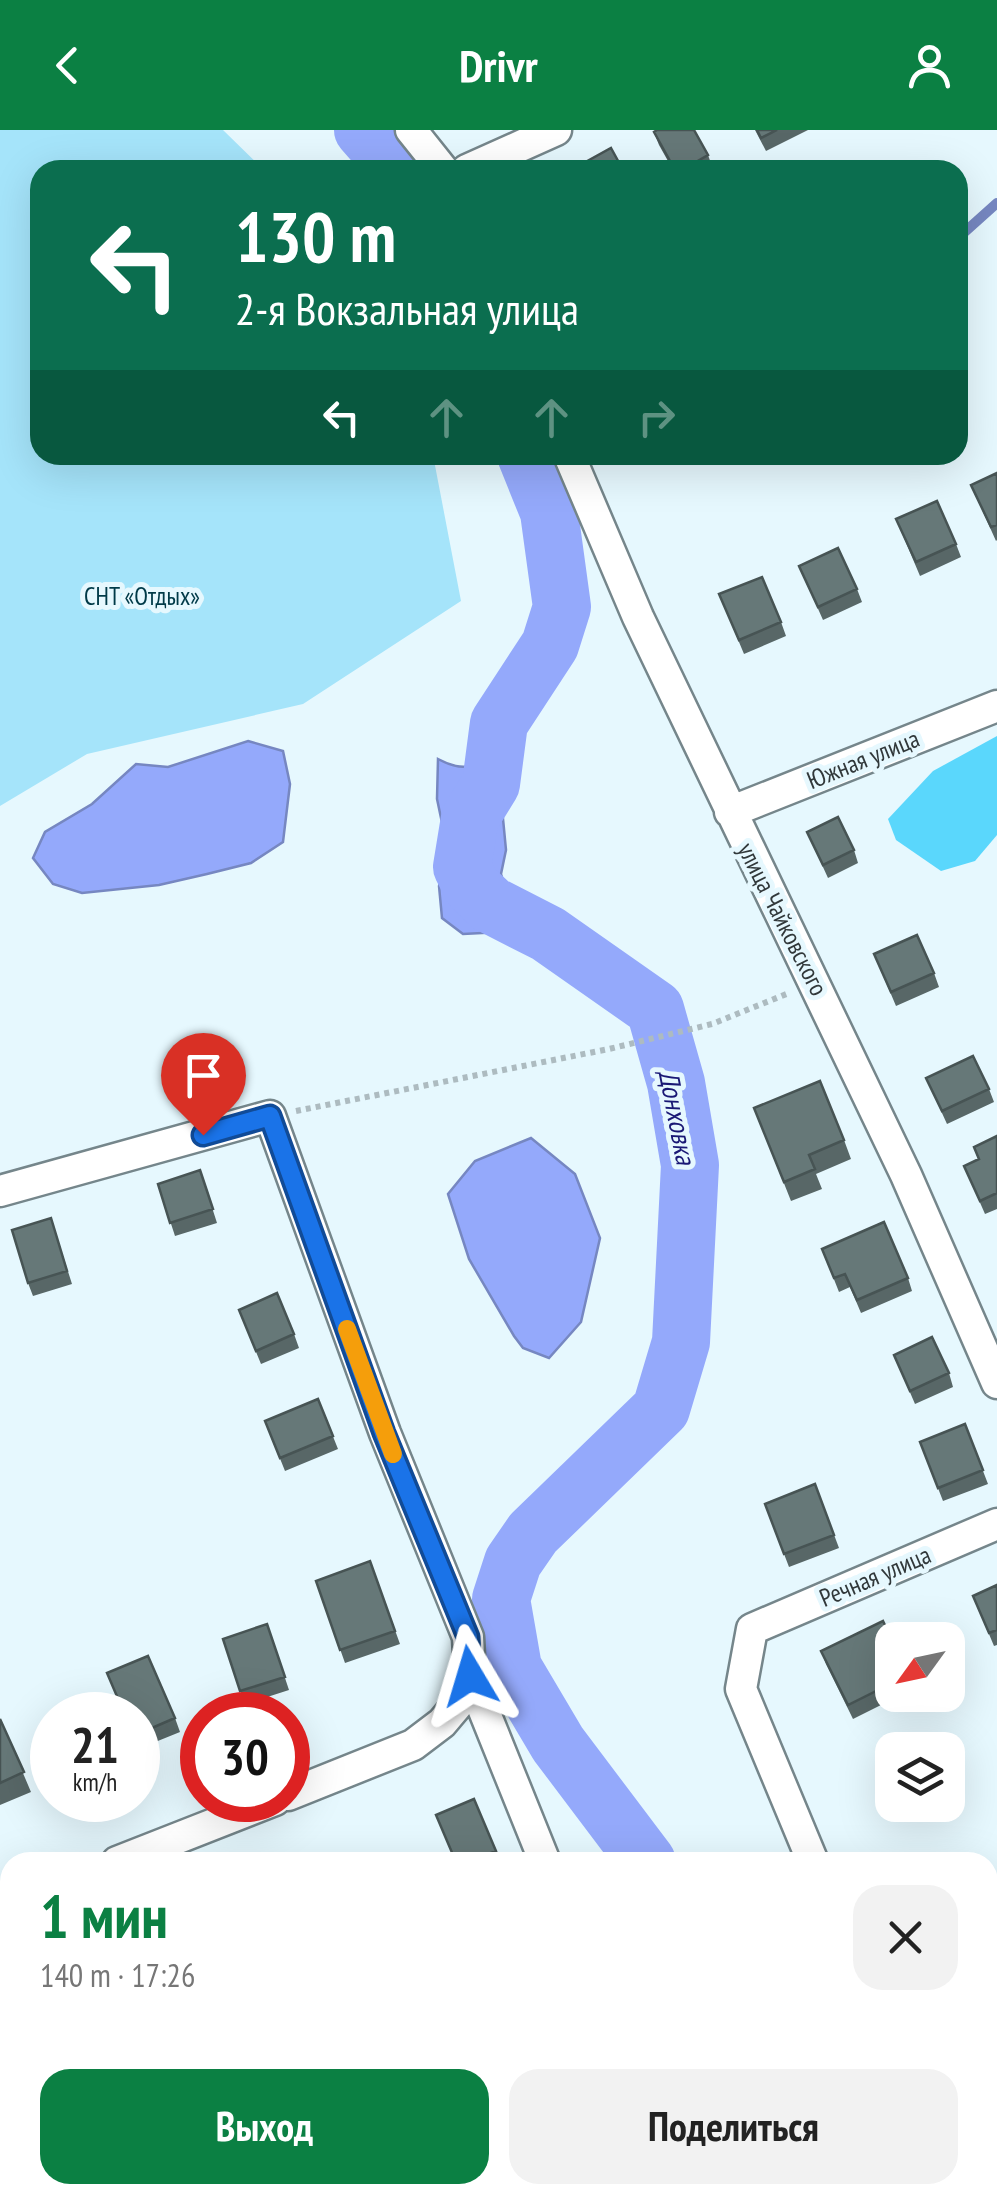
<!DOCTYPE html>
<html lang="ru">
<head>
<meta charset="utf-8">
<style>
	:root { --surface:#fff; --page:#f2f2f2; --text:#222; --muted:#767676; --accent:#0b8043 }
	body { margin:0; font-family:"PT Sans Narrow",sans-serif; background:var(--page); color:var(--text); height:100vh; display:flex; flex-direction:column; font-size:38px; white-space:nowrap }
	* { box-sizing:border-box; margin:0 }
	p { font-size:32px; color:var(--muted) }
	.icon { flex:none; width:55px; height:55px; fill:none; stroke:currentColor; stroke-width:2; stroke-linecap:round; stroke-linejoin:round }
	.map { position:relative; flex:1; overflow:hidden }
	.sheet { position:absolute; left:0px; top:1722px; width:998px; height:352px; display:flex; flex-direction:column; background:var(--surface); border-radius:30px 30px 0 0; box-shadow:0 10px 40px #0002 }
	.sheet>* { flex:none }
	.guide { position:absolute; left:30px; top:30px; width:938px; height:305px; border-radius:30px; box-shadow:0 10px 40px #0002; background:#0b6e4f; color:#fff; overflow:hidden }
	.needle { width:65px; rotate:237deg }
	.controls { position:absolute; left:875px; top:1492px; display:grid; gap:20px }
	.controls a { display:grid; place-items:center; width:90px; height:90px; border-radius:20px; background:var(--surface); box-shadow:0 10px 40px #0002; font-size:50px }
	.speed { position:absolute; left:30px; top:1562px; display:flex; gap:20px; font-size:50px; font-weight:700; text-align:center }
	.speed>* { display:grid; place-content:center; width:130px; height:130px; border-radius:50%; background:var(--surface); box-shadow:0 10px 40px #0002; line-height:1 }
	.speed small { font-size:25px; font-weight:400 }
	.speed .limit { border:15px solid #d22; background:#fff; color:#111 }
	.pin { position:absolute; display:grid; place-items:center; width:85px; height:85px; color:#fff; margin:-102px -42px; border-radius:50% 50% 50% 0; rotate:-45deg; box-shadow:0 0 10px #0007 }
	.pin .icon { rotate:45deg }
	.me { position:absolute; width:110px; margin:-55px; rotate:353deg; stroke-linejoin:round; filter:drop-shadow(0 0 8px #0008) }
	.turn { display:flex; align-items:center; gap:35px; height:210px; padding:0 40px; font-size:45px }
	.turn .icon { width:130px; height:130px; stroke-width:2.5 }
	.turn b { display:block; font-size:70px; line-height:85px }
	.lanes { display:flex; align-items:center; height:95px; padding:0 40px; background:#0003; justify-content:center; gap:50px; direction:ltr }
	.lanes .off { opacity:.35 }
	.round { display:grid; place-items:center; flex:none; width:105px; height:105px; border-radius:30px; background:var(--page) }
	.head { display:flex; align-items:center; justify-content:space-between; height:170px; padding:0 40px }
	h1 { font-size:60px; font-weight:700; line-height:75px; color:var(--accent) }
	.primary-button { display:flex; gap:20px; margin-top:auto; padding:20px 40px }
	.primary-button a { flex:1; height:115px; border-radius:30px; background:var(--accent); color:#fff; font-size:40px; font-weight:700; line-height:115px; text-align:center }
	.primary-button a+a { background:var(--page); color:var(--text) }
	header { display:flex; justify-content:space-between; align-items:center; height:130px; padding:0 40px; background:var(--accent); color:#fff; font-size:45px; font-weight:700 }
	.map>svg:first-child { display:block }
	.green { fill:#a5e4fa }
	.forest { fill:#5ad7fc }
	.water { fill:#94a9fb; stroke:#7687c1; stroke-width:2.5 }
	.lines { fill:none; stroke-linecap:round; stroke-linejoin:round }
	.stream { stroke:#7687c1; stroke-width:10 }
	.river { stroke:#94a9fb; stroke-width:58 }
	.street-casing { stroke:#75868b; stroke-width:35 }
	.path { stroke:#adbbc0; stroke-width:6; stroke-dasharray:5 5; stroke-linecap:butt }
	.street { stroke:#fff; stroke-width:30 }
	.wall { fill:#586767 }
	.building { fill:#667878; stroke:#475454; stroke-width:2.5 }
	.route-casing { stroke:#114b97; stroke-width:25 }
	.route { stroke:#1a73e8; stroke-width:18 }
	.slow { stroke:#f59e0b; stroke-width:18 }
	.labels { text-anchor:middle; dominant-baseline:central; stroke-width:10; stroke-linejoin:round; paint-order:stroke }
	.park-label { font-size:25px; fill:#003a48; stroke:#e6f8fe }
	.street-label { font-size:25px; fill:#31383a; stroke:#e6f8fe }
	.water-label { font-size:28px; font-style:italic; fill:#191875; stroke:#e6f8fe }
</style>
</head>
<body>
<header><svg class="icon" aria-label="back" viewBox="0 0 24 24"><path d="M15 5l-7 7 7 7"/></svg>Drivr<svg class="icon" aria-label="person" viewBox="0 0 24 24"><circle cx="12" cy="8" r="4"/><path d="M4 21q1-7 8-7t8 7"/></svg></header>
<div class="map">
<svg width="997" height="2073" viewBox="0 0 997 2073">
	<rect width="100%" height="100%" fill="#e6f8fe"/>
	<path class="green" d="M0,0H223L264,40H40V325H433L461,471L303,574L87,624L0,676Z"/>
	<path class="forest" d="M997,606V705L975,731L941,741L896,710L888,689L933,641Z"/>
	<path class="water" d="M248,611L283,621L290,654L283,712L251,733L207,744L159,755L82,763L53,754L33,728L45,702L92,674L136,634L168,637Z
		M495,623L506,639L502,678L506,720L501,744L506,760L527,785L528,793L502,802L463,804L442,788L439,756L444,734L445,707L437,669L438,629C463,642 472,638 495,623Z
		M531,1008L575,1044L600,1108L581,1192L549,1228L523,1218L514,1206L469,1129L448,1064L475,1031Z"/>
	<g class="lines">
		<path class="stream" d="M958,108L997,73
			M549,382L546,330L551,325"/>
		<path class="river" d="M363,0L377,16L390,40
			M526,325L549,382L562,477L550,515L499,593L491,654L470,688L462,737L472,757L491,775L548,804L655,879L676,953L690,1035L681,1212L661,1279L533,1403L513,1432L501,1469L513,1538L558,1614L647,1732
			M878,2065L883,2073"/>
		<g class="street-casing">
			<path id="street" d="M411,0L443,40
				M467,40L556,0
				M569,325L638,487L906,1045L997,1253
				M730,682L997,576
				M0,1061L270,986L385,1303L468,1507L470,1546L458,1574L442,1593L413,1615L288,1665
				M470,1546L545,1732
				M117,1732L275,1670
				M813,1732L741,1559L752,1499L997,1394
				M0,1779L10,1775
				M679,2065L682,2073"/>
		</g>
		<path class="path" d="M296,981L609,919L712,894L789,863"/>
		<use href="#street" class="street"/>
	</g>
	<path class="wall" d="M755,0H808L766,21Z
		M654,2L708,25L713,39L711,40H673L659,15Z
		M997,343V410L996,411L971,355Z
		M896,389L956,414L961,427L920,446Z
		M799,436L857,459L862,472L823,490Z
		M719,464L781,492L786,506L744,524Z
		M807,702L854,720L858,733L828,748Z
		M874,824L934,843L939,857L896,876Z
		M926,948L989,959L994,972L947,994Z
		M754,978L844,1010L851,1029L816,1044L822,1059L791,1071Z
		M997,1006V1079L985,1084L964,1036L978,1029L974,1017Z
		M200,1040L217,1093L175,1106L158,1054Z
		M51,1088L72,1154L33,1166L28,1153Z
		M822,1119L908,1148L912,1161L861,1183L850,1157L839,1162Z
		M244,1193L294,1204L299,1218L261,1234Z
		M894,1225L949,1243L953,1257L915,1274Z
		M318,1269L338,1319L285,1341L265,1291Z
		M965,1294L988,1354L943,1371L920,1312Z
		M815,1354L839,1418L789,1437L765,1374Z
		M370,1431L400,1514L345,1533L316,1451Z
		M997,1455V1515L994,1516L973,1466Z
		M267,1494L289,1560L245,1574L223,1509Z
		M892,1510V1565H901L853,1589L826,1534L821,1521Z
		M107,1543L175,1588L180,1602L138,1619V1585H124Z
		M0,1589L31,1662L0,1675Z
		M496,1721L500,1732H455Z
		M988,1748L997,1757V1808L988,1813Z"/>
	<path class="building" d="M657,0H694L708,25L682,40H675L654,2Z
		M757,0H777L761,8Z
		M611,18L623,40H571Z
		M997,343V395L991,397L971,355Z
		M937,371L956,414L916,432L896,389Z
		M838,418L857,459L818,477L799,436Z
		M762,447L781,492L739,510L719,464Z
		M838,687L854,720L823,735L807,702Z
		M917,805L934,843L891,862L874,824Z
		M973,926L989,959L942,981L926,948Z
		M820,951L844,1010L809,1025L815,1039L784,1052L754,978Z
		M997,1006V1063L980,1071L964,1036L979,1029L974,1017Z
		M200,1040L213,1079L170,1093L158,1054Z
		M51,1088L67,1141L28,1153L12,1100Z
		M884,1092L908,1148L857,1170L845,1144L834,1148L822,1119Z
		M277,1163L294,1204L256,1221L239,1180Z
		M932,1207L949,1243L910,1261L894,1225Z
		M318,1269L333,1306L280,1328L265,1291Z
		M965,1294L983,1340L938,1358L920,1312Z
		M815,1354L834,1405L784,1424L765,1374Z
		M370,1431L395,1501L340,1520L316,1451Z
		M997,1455V1500L989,1503L973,1466Z
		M883,1491L892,1510V1553L848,1575L821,1521Z
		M267,1494L285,1547L240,1561L223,1509Z
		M148,1526L175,1588L138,1604V1585H125L107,1543Z
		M0,1589L24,1642L0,1653Z
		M474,1669L496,1721L467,1732H456L436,1685Z
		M992,1746L997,1757V1792L988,1797V1748Z
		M997,1854V1919L988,1899V1858Z
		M570,2065H629L632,2073H568L566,2067Z"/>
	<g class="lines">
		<g class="route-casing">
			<path id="route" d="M203,1005L270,986L384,1303L468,1507L470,1546"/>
		</g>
		<use href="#route" class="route"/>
		<path class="slow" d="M347,1199L393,1324"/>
	</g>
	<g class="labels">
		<g class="park-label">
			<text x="142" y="466">СНТ «Отдых»</text>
		</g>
		<g class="street-label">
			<text transform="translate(863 629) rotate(-22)">Южная улица</text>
			<text transform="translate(783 789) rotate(63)">улица Чайковского</text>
			<text transform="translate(875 1446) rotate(-23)">Речная улица</text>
		</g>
		<g class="water-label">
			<text transform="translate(678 987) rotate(79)">Донховка</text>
		</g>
	</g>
</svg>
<div class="controls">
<a><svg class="needle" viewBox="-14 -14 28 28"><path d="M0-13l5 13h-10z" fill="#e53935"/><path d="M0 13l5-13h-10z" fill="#767676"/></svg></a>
<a><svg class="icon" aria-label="layers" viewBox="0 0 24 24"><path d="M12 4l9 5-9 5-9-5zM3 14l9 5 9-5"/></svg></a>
</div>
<div class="speed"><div>21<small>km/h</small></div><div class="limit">30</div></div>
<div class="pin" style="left:203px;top:1005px;background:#d93025"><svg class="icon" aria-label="arrive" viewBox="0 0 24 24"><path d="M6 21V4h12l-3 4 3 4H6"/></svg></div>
<svg class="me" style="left:470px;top:1546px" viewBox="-20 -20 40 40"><path d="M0-17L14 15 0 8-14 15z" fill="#1a73e8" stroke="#fff" stroke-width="4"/></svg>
<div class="guide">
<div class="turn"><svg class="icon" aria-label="left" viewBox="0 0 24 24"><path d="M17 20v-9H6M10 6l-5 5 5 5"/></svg><div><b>130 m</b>2-я Вокзальная улица</div></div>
<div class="lanes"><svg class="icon" aria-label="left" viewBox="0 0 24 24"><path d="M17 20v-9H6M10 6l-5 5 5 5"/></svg><svg class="icon off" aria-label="ahead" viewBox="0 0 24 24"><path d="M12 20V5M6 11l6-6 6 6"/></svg><svg class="icon off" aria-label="ahead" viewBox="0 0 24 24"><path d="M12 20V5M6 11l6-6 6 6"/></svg><svg class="icon off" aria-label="right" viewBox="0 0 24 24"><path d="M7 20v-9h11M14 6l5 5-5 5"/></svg></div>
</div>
<section class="sheet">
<div class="head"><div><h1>1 мин</h1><p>140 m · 17:26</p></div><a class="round"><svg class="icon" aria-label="close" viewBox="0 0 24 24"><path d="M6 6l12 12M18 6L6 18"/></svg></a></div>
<div class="primary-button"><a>Выход</a><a>Поделиться</a></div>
</section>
</div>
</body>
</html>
